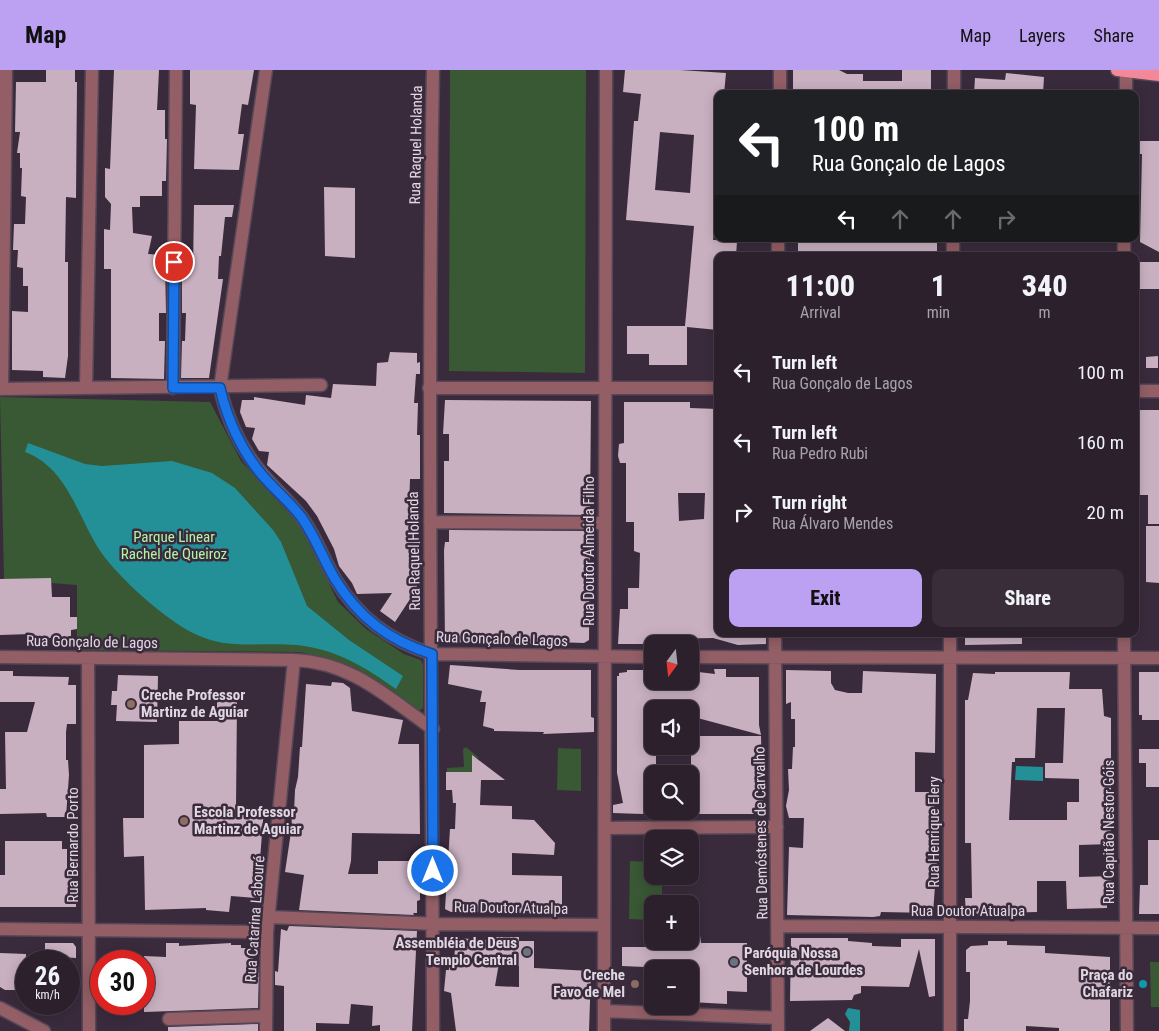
<!DOCTYPE html>
<html lang="en">
<head>
<meta charset="utf-8">
<style>
	:root { --surface:#2c202d; --page:#382d39; --text:#f1f3f6; --muted:#a6a3aa; --line:#483e49; --accent:#bca0f2 }
	body { margin:0; font-family:"Roboto Condensed",sans-serif; background:var(--page); color:var(--text); height:100vh; display:flex; flex-direction:column; font-size:19px; white-space:nowrap }
	* { box-sizing:border-box; margin:0 }
	p { font-size:16px; color:var(--muted) }
	.icon { flex:none; width:28px; height:28px; fill:none; stroke:currentColor; stroke-width:2; stroke-linecap:round; stroke-linejoin:round }
	.map { position:relative; flex:1; overflow:hidden }
	.sheet { position:absolute; left:714px; top:182px; width:425px; height:385px; display:flex; flex-direction:column; background:var(--surface); border-radius:10px; box-shadow:0 2px 12px #0003,0 0 0 1px var(--line) }
	.sheet>* { flex:none }
	.banner { position:absolute; left:714px; top:20px; width:425px; height:152px; border-radius:10px; box-shadow:0 2px 12px #0003,0 0 0 1px var(--line); background:#202124; color:#fff; overflow:hidden }
	.needle { width:32px; rotate:195deg }
	.controls { position:absolute; left:644px; top:565px; display:grid; gap:10px }
	.controls a { display:grid; place-items:center; width:55px; height:55px; border-radius:10px; background:var(--surface); box-shadow:0 2px 12px #0003,0 0 0 1px var(--line); font-size:25px }
	.speed { position:absolute; left:15px; top:880px; display:flex; gap:10px; font-size:25px; font-weight:700; text-align:center }
	.speed>* { display:grid; place-content:center; width:65px; height:65px; border-radius:50%; background:var(--surface); box-shadow:0 2px 12px #0003,0 0 0 1px var(--line); line-height:1 }
	.speed small { font-size:12px; font-weight:400 }
	.speed .limit { border:8px solid #d22; background:#fff; color:#111 }
	.pin { position:absolute; display:grid; place-items:center; width:42px; height:42px; color:#fff; margin:-21px; border:2px solid #fff; border-radius:50%; box-shadow:0 1px 5px #0007 }
	.me { position:absolute; width:55px; margin:-28px; rotate:0deg; stroke-linejoin:round; filter:drop-shadow(0 0 4px #0008) }
	.turn { display:flex; align-items:center; gap:18px; height:105px; padding:0 15px; font-size:22px }
	.turn .icon { width:65px; height:65px; stroke-width:2.5 }
	.turn b { display:block; font-size:35px; line-height:42px }
	.lanes { display:flex; align-items:center; height:48px; padding:0 15px; background:#0003; justify-content:center; gap:25px; direction:ltr }
	.lanes .off { opacity:.35 }
	.eta { display:flex; justify-content:space-evenly; align-items:center; height:85px; text-align:center }
	.eta b { font-size:30px; font-weight:800; line-height:35px }
	.button { display:flex; gap:10px; margin-top:auto; padding:10px 15px }
	.button a { flex:1; height:58px; border-radius:10px; background:var(--accent); color:#111; font-size:20px; font-weight:800; line-height:58px; text-align:center }
	.button a+a { background:var(--page); color:var(--text) }
	ul { padding:0; list-style:none }
	li { display:flex; align-items:center; gap:15px; height:70px; padding:0 15px }
	li div { flex:1 }
	li b { display:block; font-size:19px }
	li em { font-style:normal }
	header { display:flex; align-items:center; gap:30px; box-sizing:border-box; height:70px; padding:0 25px; background:var(--accent); color:#111 }
	header strong { font-size:24px }
	nav { display:flex; gap:28px; margin-inline-start:auto; font-size:18px }
	.map>svg:first-child { display:block }
	.green { fill:#395834 }
	.water { fill:#239098 }
	.building { fill:#c8b0c1; fill-rule:evenodd }
	.lines { fill:none; stroke-linecap:round; stroke-linejoin:round }
	.minor-casing { stroke:#554757; stroke-width:15 }
	.major-casing { stroke:#554757; stroke-width:15 }
	.minor { stroke:#935e65; stroke-width:12 }
	.major { stroke:#f28898; stroke-width:12 }
	.route-casing { stroke:#114b97; stroke-width:12 }
	.route { stroke:#1a73e8; stroke-width:9 }
	.education-dot { fill:#8d6e63; stroke:#3a2b3c; stroke-width:2 }
	.worship-dot { fill:#6b7280; stroke:#3a2b3c; stroke-width:2 }
	.culture-dot { fill:#0f9aa8; stroke:#3a2b3c; stroke-width:2 }
	.labels { text-anchor:middle; dominant-baseline:central; stroke-width:5; stroke-linejoin:round; paint-order:stroke }
	.street-label { font-size:15px; fill:#e1d7e2; stroke:#3a2b3c }
	.park-label { font-size:15px; fill:#b1f4a6; stroke:#3a2b3c }
	.poi-label { font-size:15px; font-weight:bold; fill:#e1d7e2; stroke:#3a2b3c; text-anchor:start }
</style>
</head>
<body>
<header>
<strong>Map</strong>
<nav><a>Map</a><a>Layers</a><a>Share</a></nav>
</header>
<div class="map">
<svg width="1159" height="961" viewBox="0 0 1159 961">
	<rect width="100%" height="100%" fill="#3a2b3c"/>
	<path class="green" d="M450,0H586L585,303L449,301Z
		M0,327L210,332L241,391L301,457L338,532L366,559L404,584L421,590L423,595V638L418,642L356,600L343,594L301,582L77,580V515L51,513V510L4,509Z
		M466,677L479,688L473,689L472,702H447V698L464,697L463,679Z
		M558,678L581,679V721L557,720Z
		M630,791L652,792V806H662V834H652V850L629,849Z
		M1150,892H1159V937H1151Z"/>
	<path class="water" d="M28,373L85,394L102,396L172,391L212,403L235,418L273,460L281,472L307,536L349,570L403,606L396,619C365,597 336,579 297,575C249,571 221,584 176,553C151,536 125,512 106,489C79,455 71,399 25,382Z
		M1016,696L1043,697V711L1015,710Z
		M848,938L860,940V961H849L850,952L845,944Z"/>
	<path class="building" d="M46,0H75V12H77L76,128L66,127L65,192H68V286L65,308L43,307V301L12,300V241L28,242V216H23V198L17,197L18,180H13L14,154H25L26,127L21,126L22,98H20V83H17L20,62H15L16,12H46Z
		M114,0H159L157,40H165V69H167L166,111H162V126H140V137H132L133,163L152,166L148,184L162,185V193H165L166,243H159V271H165L164,309L111,308V199H104V159L110,160L111,134L105,127V98L110,99Z
		M190,0H254L248,35L242,34L238,64H244L239,100L194,99L196,35L190,34Z
		M625,0H680L726,3L724,24H718V111L713,170L737,171L736,186H718V260L687,257V295H649V284H627V256H685L694,156L626,150L634,51H638L641,24L623,22ZM660,62L694,65L690,123L655,120Z
		M793,0H839L847,4H863V11H902V0H931V24H793Z
		M1006,3L1044,7L1043,24H974L975,8L1005,10Z
		M1140,71H1159V182L1140,172L1142,84H1140Z
		M324,117L355,118V188L325,186Z
		M194,135H234L232,147H225L221,186H219L218,209H223L209,308H181L182,271H185L186,243H182V199L193,200Z
		M798,169H929V172H937V186H798Z
		M1140,192H1159V219H1140Z
		M390,282L417,283V293L420,292V304H416L414,333H418L417,365H420V409H410L409,437L413,443L412,453H420V489H416L417,523H414L395,552L380,541L392,523L357,524L352,513L339,496L334,479L317,446L306,431L267,395L269,382L259,381L252,369L255,358L246,357L240,342L242,330H254V327L305,335L306,325L331,328L333,314L376,316L377,293L388,292Z
		M1158,286V298H1146V287Z
		M445,330L591,331L590,445L444,443V391H449V364H443Z
		M624,332H690V338L718,339V564H766V574L738,575L713,568L659,569V574H618L620,539H628V518H639L640,483L634,481V452H626V393H620L618,386L619,374L624,373ZM678,423H705L704,449L679,451Z
		M1140,340H1159V454H1148V425H1140Z
		M1146,456H1159V513L1146,512Z
		M449,460L590,461L589,570L584,573L556,572V574L445,572L444,480L445,472H449Z
		M51,508L52,527H70V547H77V559L71,560V568H31V564L0,565V509Z
		M965,564H1022V574L965,575Z
		M450,595L519,600H591V647L594,648V662L543,664L544,662L494,661V659L483,656L486,632H480L482,621L448,614Z
		M714,599H726V607H759V655L761,665L690,646V639H652V676H656V704H652V741H644L643,744L613,743V735L623,733L617,703V606H619V603L627,602V600H643L647,601V605H652V611H690V601L715,604Z
		M786,600L831,601V613L835,620L848,623H862L863,601L936,604L935,683L915,682V722H935L934,750L930,749L929,770L930,790L937,789L933,843L881,842L880,846L873,847L787,845L789,777L803,778L804,748H789L786,736L789,720L788,699H792L793,677H795V649H791V632L786,634Z
		M0,601H13V606L69,607L68,615H76V654H67L66,662V690H68L69,705L66,747H47L46,743L0,744V719H6L5,662H27L35,632H0Z
		M995,602H1070L1069,619H1102L1104,646L1111,648V774L1079,775V807L1111,806L1112,824H1107V838L1067,839L1066,811H1037V842L966,844L965,828H972L971,773H965V630H968L973,603L995,604ZM1037,638H1065L1063,693H1045V708L1079,709V732H1067V750H1009L1012,692H1015V688H1035Z
		M1139,602H1159V650H1142V645H1139Z
		M118,605L158,606L157,652L116,651L117,635H111L112,621H117Z
		M332,612L343,613L350,618L352,641L403,650L398,674H419L420,764L352,763L351,791L348,804H378V791H414V805H420V830L417,831V843H413L414,845L299,840L304,805L285,802L292,755L291,743H294L295,720L298,707L300,677H302L306,614L331,616Z
		M217,631L237,632L236,736L264,738L257,828L231,826L229,842L206,840V838L145,840L144,786L124,787L123,748H144V675L179,674V651H217Z
		M694,666H761L763,741H753L754,744H691V679Z
		M1139,679H1159V717H1146V693H1139Z
		M472,685L505,710H481L480,735L512,736V749L534,750L555,773L554,785L512,783V805L562,806V840H553V843H535L451,842L445,839L450,759H455L456,733H453L452,720H446V702H472Z
		M1148,770H1159V844H1139L1140,815H1148Z
		M5,771H62V779H67V805L72,804V812H76V837H0V805H5Z
		M697,843L701,873H747V922L727,921V934L690,932V899L622,896V877H659V872H689L690,844Z
		M289,856L417,861L412,961H380V955L372,956L373,936L351,934L349,954L316,953V961H284V916L275,915V901L278,902L281,859L287,861Z
		M486,867H519V871H534V898L591,901L589,961H456L451,923L444,921L446,900H449V890H454L456,868L486,870ZM499,893L519,896V917L495,916Z
		M791,868H848V871L872,873V876L901,877V869H935V926L929,927L919,879L909,917L861,916V923L854,925L852,930L790,931Z
		M988,871H1007V875L1045,876V883L1110,887V961H1059V958L1026,956V961H964V949H968L970,931V902H966V880L971,876L988,875Z
		M45,873H73L76,877V888L45,886Z
		M166,873H179V876L231,873V875H241V878H253V895L259,897L258,938L144,942V886L166,887Z
		M0,883L26,884V920H5L0,917Z
		M828,948L845,961H810Z
		M258,954V961H168V957Z"/>
	<g class="lines">
		<g class="minor-casing">
			<path id="minor" d="M266,0L220,318C227,349 242,381 264,406C276,420 291,433 302,448C316,467 323,489 335,509C358,547 389,571 432,584L652,587
				M433,0C427,320 432,641 433,961
				M954,0V24
				M1126,0V24
				M780,24V0
				M778,186V169
				M953,186V169
				M1124,186V169
				M86,318L92,0
				M173,318L176,0
				M429,318H718
				M0,319L321,315
				M2,319L6,0
				M1135,321H1159
				M430,452L605,453
				M775,564L778,961
				M1124,564L1127,961
				M0,587L294,590C352,592 388,628 433,659
				M690,587L1159,588
				M88,588L89,961
				M605,758L777,757
				M269,847L438,854L604,855
				M778,856L1159,858
				M0,859L267,862
				M0,938L44,961
				M604,941L778,948
				M169,949L266,946
				M266,961L267,862L294,590
				M604,961L606,0
				M950,961V564"/>
		</g>
		<g class="major-casing">
			<path id="major" d="M1117,0L1159,5"/>
		</g>
		<use href="#minor" class="minor"/>
		<use href="#major" class="major"/>
	</g>
	<g class="lines">
		<g class="route-casing">
			<path id="route" d="M174,192L173,318H220C227,349 242,382 263,406C276,421 291,433 302,448C316,468 323,489 335,509C358,547 389,571 432,584L433,801"/>
		</g>
		<use href="#route" class="route"/>
	</g>
	<g class="education-dot">
		<circle cx="131" cy="634" r="5"/>
		<circle cx="184" cy="751" r="5"/>
		<circle cx="635" cy="914" r="5"/>
	</g>
	<g class="worship-dot">
		<circle cx="527" cy="882" r="5"/>
		<circle cx="734" cy="892" r="5"/>
	</g>
	<circle class="culture-dot" cx="1143" cy="914" r="5"/>
	<g class="labels">
		<g class="street-label">
			<text transform="translate(416 75) rotate(-89)">Rua Raquel Holanda</text>
			<text transform="translate(414 481) rotate(-91)">Rua Raquel Holanda</text>
			<text transform="translate(589 481) rotate(-90)">Rua Doutor Almeida Filho</text>
			<text transform="translate(502 569) rotate(2)">Rua Gonçalo de Lagos</text>
			<text transform="translate(92 572) rotate(1)">Rua Gonçalo de Lagos</text>
			<text transform="translate(934 762) rotate(-90)">Rua Henrique Elery</text>
			<text transform="translate(1109 762) rotate(-90)">Rua Capitão Nestor Góis</text>
			<text transform="translate(761 763) rotate(-91)">Rua Demóstenes de Carvalho</text>
			<text transform="translate(73 775) rotate(-90)">Rua Bernardo Porto</text>
			<text transform="translate(511 838) rotate(1)">Rua Doutor Atualpa</text>
			<text x="968" y="841">Rua Doutor Atualpa</text>
			<text transform="translate(255 849) rotate(-86)">Rua Catarina Labouré</text>
		</g>
		<g class="park-label">
			<text x="174" y="467">Parque Linear<tspan x="174" dy="17">Rachel de Queiroz</tspan></text>
		</g>
		<g class="poi-label">
			<text x="141" y="625">Creche Professor<tspan x="141" dy="17">Martinz de Aguiar</tspan></text>
			<text x="194" y="742">Escola Professor<tspan x="194" dy="17">Martinz de Aguiar</tspan></text>
			<text x="517" y="873" text-anchor="end">Assembléia de Deus<tspan x="517" dy="17">Templo Central</tspan></text>
			<text x="744" y="883">Paróquia Nossa<tspan x="744" dy="17">Senhora de Lourdes</tspan></text>
			<text x="625" y="905" text-anchor="end">Creche<tspan x="625" dy="17">Favo de Mel</tspan></text>
			<text x="1133" y="905" text-anchor="end">Praça do<tspan x="1133" dy="17">Chafariz</tspan></text>
		</g>
	</g>
</svg>
<div class="controls">
<a><svg class="needle" viewBox="-14 -14 28 28"><path d="M0-13l5 13h-10z" fill="#e53935"/><path d="M0 13l5-13h-10z" fill="#a6a3aa"/></svg></a>
<a><svg class="icon" aria-label="sound" viewBox="0 0 24 24"><path d="M4 9h4l5-4v14l-5-4H4zM17 9q2 3 0 6"/></svg></a>
<a><svg class="icon" aria-label="search" viewBox="0 0 24 24"><circle cx="10" cy="10" r="6"/><path d="M15 15l6 6"/></svg></a>
<a><svg class="icon" aria-label="layers" viewBox="0 0 24 24"><path d="M12 4l9 5-9 5-9-5zM3 14l9 5 9-5"/></svg></a>
<a>+</a>
<a>−</a>
</div>
<div class="speed"><div>26<small>km/h</small></div><div class="limit">30</div></div>
<div class="pin" style="left:174px;top:192px;background:#d93025"><svg class="icon" aria-label="arrive" viewBox="0 0 24 24"><path d="M6 21V4h12l-3 4 3 4H6"/></svg></div>
<svg class="me" style="left:433px;top:801px" viewBox="-20 -20 40 40"><circle r="17" fill="#1a73e8" stroke="#fff" stroke-width="3"/><path d="M0-11L8 9 0 5-8 9z" fill="#fff"/></svg>
<div class="banner">
<div class="turn"><svg class="icon" aria-label="left" viewBox="0 0 24 24"><path d="M17 20v-9H6M10 6l-5 5 5 5"/></svg><div><b>100 m</b>Rua Gonçalo de Lagos</div></div>
<div class="lanes"><svg class="icon" aria-label="left" viewBox="0 0 24 24"><path d="M17 20v-9H6M10 6l-5 5 5 5"/></svg><svg class="icon off" aria-label="ahead" viewBox="0 0 24 24"><path d="M12 20V5M6 11l6-6 6 6"/></svg><svg class="icon off" aria-label="ahead" viewBox="0 0 24 24"><path d="M12 20V5M6 11l6-6 6 6"/></svg><svg class="icon off" aria-label="right" viewBox="0 0 24 24"><path d="M7 20v-9h11M14 6l5 5-5 5"/></svg></div>
</div>
<section class="sheet">
<div class="eta">
<div><b>11:00</b><p>Arrival</p></div>
<div><b>1</b><p>min</p></div>
<div><b>340</b><p>m</p></div>
</div>
<ul>
<li><svg class="icon" aria-label="left" viewBox="0 0 24 24"><path d="M17 20v-9H6M10 6l-5 5 5 5"/></svg><div><b>Turn left</b><p>Rua Gonçalo de Lagos</p></div><em>100 m</em></li>
<li><svg class="icon" aria-label="left" viewBox="0 0 24 24"><path d="M17 20v-9H6M10 6l-5 5 5 5"/></svg><div><b>Turn left</b><p>Rua Pedro Rubi</p></div><em>160 m</em></li>
<li><svg class="icon" aria-label="right" viewBox="0 0 24 24"><path d="M7 20v-9h11M14 6l5 5-5 5"/></svg><div><b>Turn right</b><p>Rua Álvaro Mendes</p></div><em>20 m</em></li>
</ul>
<div class="button"><a>Exit</a><a>Share</a></div>
</section>
</div>
</body>
</html>
